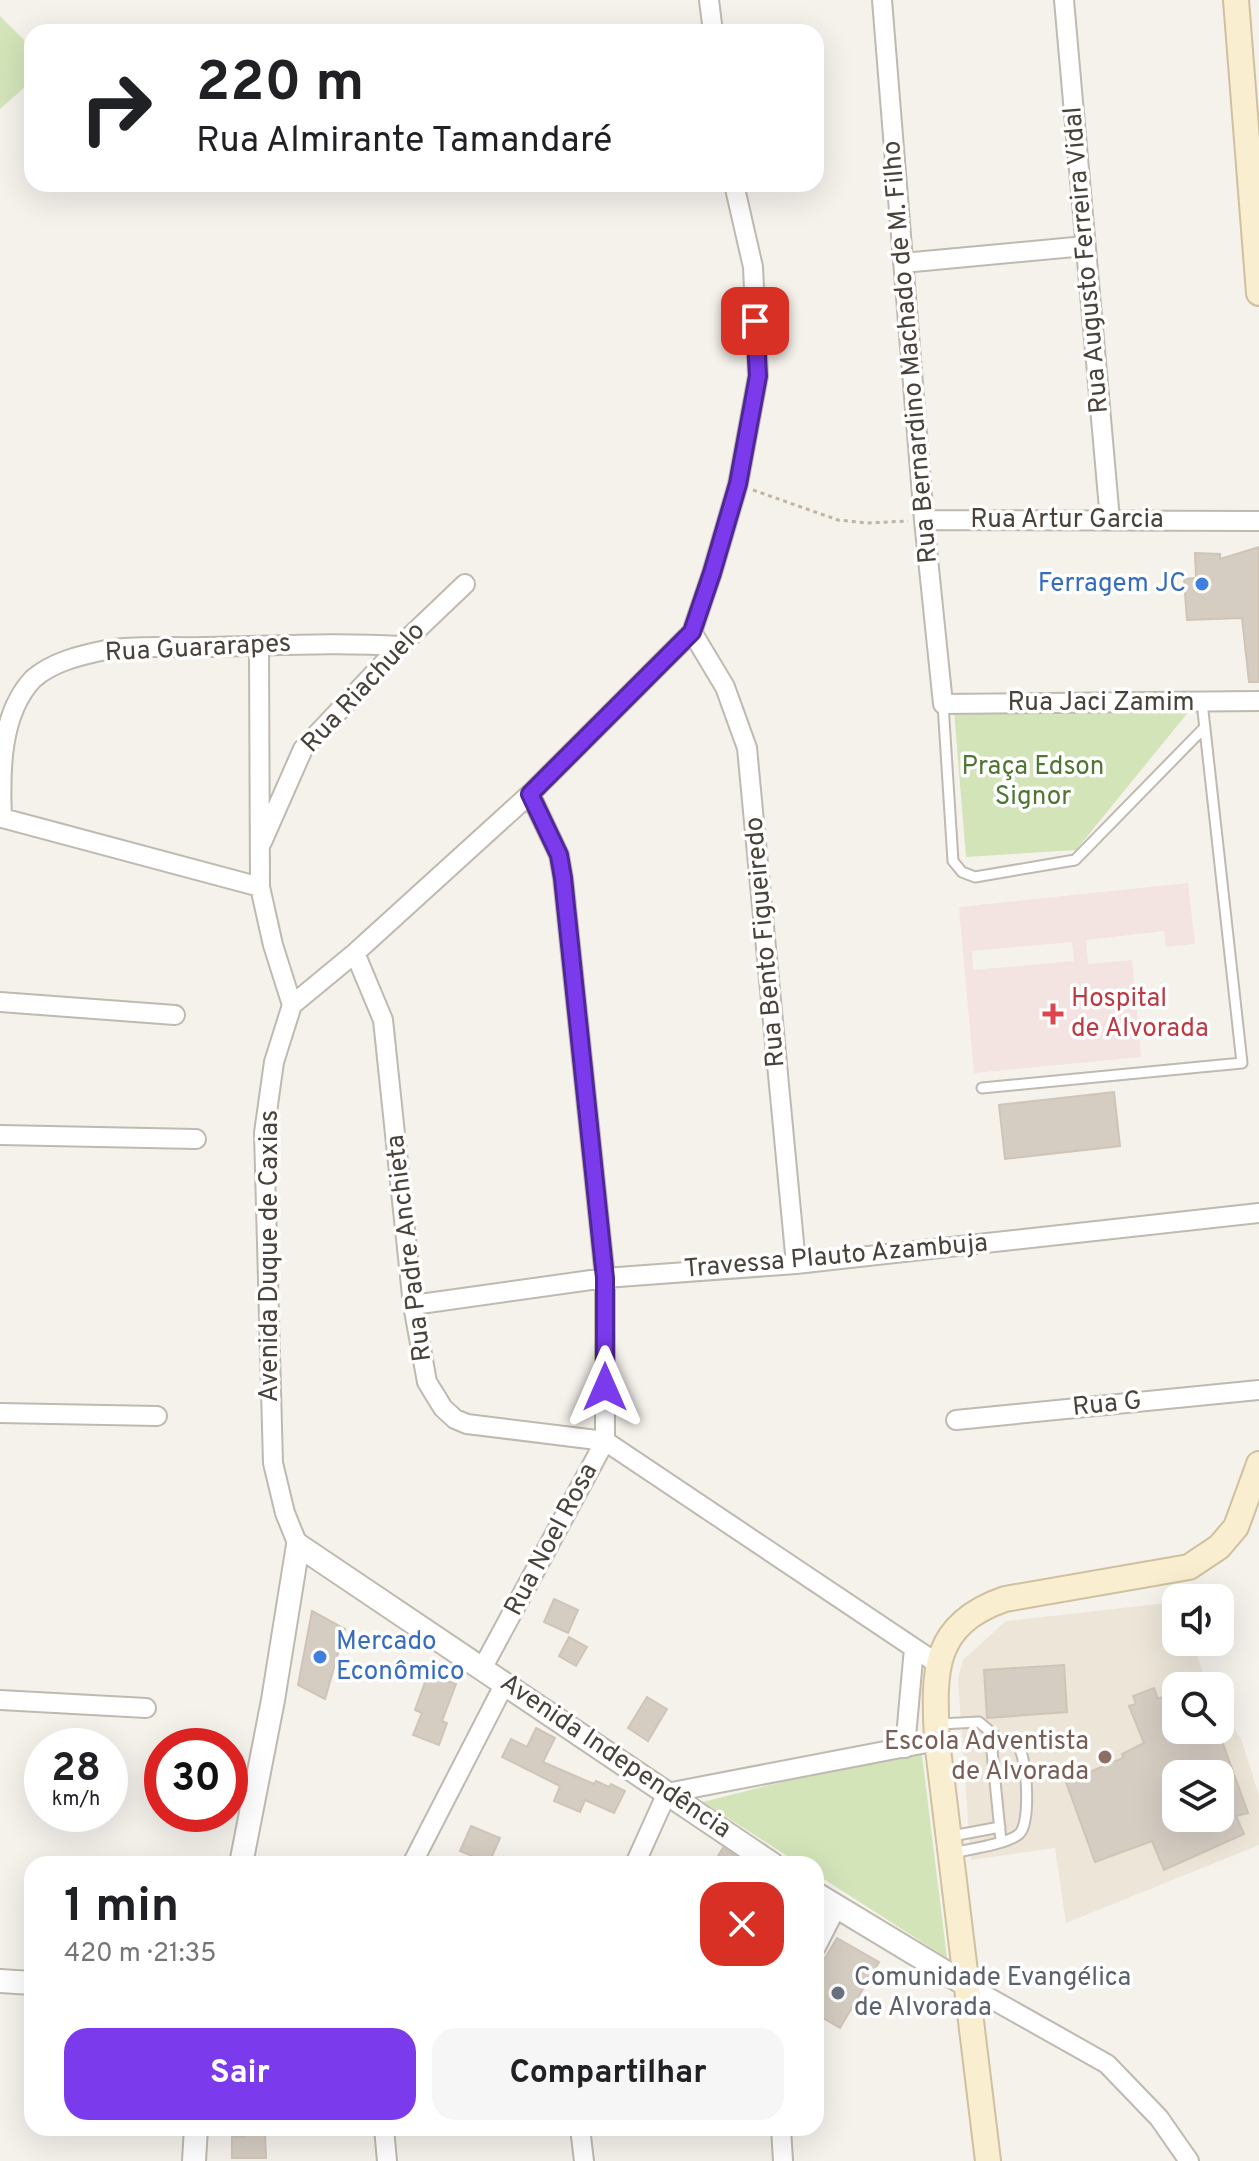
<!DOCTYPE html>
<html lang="pt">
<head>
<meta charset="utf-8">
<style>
	:root { --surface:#fff; --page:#f6f6f6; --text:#202124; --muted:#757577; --accent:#7c3aed }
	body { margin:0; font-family:Overpass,sans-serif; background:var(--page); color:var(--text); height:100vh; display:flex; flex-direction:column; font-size:30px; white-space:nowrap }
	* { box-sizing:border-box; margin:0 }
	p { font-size:26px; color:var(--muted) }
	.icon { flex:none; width:44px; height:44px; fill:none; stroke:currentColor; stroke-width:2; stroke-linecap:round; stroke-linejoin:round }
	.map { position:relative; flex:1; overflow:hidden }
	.sheet { position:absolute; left:24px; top:1856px; width:800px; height:280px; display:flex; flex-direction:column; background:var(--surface); border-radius:24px; box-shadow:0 8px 32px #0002 }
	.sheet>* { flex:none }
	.top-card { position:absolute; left:24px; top:24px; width:800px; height:168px; border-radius:24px; box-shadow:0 8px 32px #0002; background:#fff; color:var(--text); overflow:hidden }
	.buttons { position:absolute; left:1162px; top:1584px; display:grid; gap:16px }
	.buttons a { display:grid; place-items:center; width:72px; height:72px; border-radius:16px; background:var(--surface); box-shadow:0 8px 32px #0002; font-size:40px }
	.speed { position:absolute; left:24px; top:1728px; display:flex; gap:16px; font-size:40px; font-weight:700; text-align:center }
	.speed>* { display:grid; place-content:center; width:104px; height:104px; border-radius:50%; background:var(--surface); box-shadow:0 8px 32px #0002; line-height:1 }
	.speed small { font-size:20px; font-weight:400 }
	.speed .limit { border:12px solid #d22; background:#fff; color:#111 }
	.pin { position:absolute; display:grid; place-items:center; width:68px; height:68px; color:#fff; margin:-34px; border-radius:16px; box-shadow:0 4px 12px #0006 }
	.me { position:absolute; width:88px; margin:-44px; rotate:0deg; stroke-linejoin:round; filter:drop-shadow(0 0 6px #0008) }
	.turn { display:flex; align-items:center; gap:28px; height:168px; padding:0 40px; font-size:36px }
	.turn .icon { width:104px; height:104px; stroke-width:2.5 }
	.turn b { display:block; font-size:56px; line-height:68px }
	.round { display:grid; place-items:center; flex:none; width:84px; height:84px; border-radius:24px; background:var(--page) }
	.overview { display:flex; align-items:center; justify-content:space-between; height:136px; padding:0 40px }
	h1 { font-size:48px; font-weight:700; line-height:60px }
	.button { display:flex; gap:16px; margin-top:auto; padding:16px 40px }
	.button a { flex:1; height:92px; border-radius:24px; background:var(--accent); color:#fff; font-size:32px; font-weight:700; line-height:92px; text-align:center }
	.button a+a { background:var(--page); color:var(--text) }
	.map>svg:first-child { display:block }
	.education { fill:#ece5d8; fill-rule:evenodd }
	.medical { fill:#f3e3e1; fill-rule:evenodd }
	.green { fill:#d3e4b9 }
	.building { fill:#d5cdc2; stroke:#cfc4b6; stroke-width:2; fill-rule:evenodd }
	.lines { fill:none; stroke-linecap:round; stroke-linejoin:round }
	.service-casing { stroke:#bfb9af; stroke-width:13 }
	.minor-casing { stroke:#bfb9af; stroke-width:22 }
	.tertiary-casing { stroke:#bfb9af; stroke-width:26 }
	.secondary-casing { stroke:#cfc1a0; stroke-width:28 }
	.path { stroke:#c0b4a2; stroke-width:3; stroke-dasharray:4 4; stroke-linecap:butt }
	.service { stroke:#fff; stroke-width:9 }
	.minor { stroke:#fff; stroke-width:18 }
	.tertiary { stroke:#fff; stroke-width:22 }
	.secondary { stroke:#faeed1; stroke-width:24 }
	.route-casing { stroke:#51269a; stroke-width:20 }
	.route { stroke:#7c3aed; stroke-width:14 }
	.shop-dot { fill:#3f7fe0; stroke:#fff; stroke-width:3 }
	.health-dot { fill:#e0444e; stroke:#fff; stroke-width:3 }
	.education-dot { fill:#8d6e63; stroke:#fff; stroke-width:3 }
	.worship-dot { fill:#6b7280; stroke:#fff; stroke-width:3 }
	.labels { text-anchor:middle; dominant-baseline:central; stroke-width:7; stroke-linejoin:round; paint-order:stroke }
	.street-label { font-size:26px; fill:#48423a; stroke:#fff }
	.shop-label { font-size:26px; fill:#366cbe; stroke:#fff; text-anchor:end }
	.park-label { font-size:26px; fill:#4f7632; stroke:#fff }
	.health-label { font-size:26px; fill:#be3a42; stroke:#fff; text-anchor:start }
	.education-label { font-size:26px; fill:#785e54; stroke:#fff; text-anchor:end }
	.worship-label { font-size:26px; fill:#5b616d; stroke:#fff; text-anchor:start }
</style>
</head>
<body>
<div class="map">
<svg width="1259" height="2161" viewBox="0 0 1259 2161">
	<rect width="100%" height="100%" fill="#f5f2ec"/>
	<path class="education" d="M1176,1602V1642H1192L1208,1686H1176V1730H1220V1705L1242,1741L1259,1796V1845L1066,1923L1055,1848L971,1860L958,1679L963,1660L1006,1621ZM1176,1774H1220V1818H1176Z"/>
	<path class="medical" d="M1188,883L1195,944L1166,947L1164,931L1086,940L1088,964L1132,960L1141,1057L974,1073L959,907ZM1072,942L1074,961L973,970L972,951Z"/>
	<path class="green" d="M0,16L24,40L25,87L0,109Z
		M1190,710L1076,850L966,857L954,711Z
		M921,1747L947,1958L816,1874V1864H800L703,1802Z"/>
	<path class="building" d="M1259,547V682H1249L1242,618L1187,620L1184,579L1196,578L1195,553L1220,554V559Z
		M1114,1092L1120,1146L1005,1159L999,1105Z
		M554,1599L578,1610L568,1633L544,1622Z
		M312,1611L345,1629L325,1699L298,1685Z
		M569,1637L587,1647L576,1666L559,1656Z
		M1064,1665L1067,1712L987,1718L984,1670Z
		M428,1674L456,1684L442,1721L447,1723L439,1745L413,1735L422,1713L415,1710Z
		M1154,1688L1158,1699L1176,1691V1730H1218L1248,1813L1236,1816L1244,1834L1164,1870L1152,1841L1095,1862L1066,1782L1123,1758L1122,1754L1144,1743L1129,1706L1136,1704L1133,1696ZM1176,1774H1220V1818H1176Z
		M647,1697L667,1709L648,1741L628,1728Z
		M536,1728L555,1738L543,1762L594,1784L596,1781L609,1787L611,1784L625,1791L614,1813L585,1800L580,1812L554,1801L560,1786L502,1757L511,1739L527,1747Z
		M471,1826L500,1838L489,1863L460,1851Z
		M723,1848L747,1864H713Z
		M837,1938L879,1962L840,2028L816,2014V1973Z
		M245,2133H265L266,2158H232V2137H245Z"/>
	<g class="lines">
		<g class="service-casing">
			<path id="service" d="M943,704L953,861L962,872L975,877L1075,860L1205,727
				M982,1088L1242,1063L1202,702
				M940,1724L979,1722L1000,1740
				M952,1836L1000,1827
				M953,1853C969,1849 1008,1844 1019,1834C1031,1824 1027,1763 1020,1750C1017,1743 1013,1741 1006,1739L996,1743L992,1751L1001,1841"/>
		</g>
		<g class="minor-casing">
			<path id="minor" d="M709,0L713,32
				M882,0L924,520L943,704L1259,701
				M1064,0L1110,520
				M903,263L1085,246
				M924,520L1259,521
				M692,632L725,687L747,748L796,1264
				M259,646L260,887L273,945L292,1005L274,1062L264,1133L273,1463L285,1513L298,1545
				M262,842L303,749L400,646L465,584
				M260,887L2,818C0,772 0,714 33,679C52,662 81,655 106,650C137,645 172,648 204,647C270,646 335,642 400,646
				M355,953L383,1020L413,1305L427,1382L443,1408L455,1419L467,1424L605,1441L938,1664
				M0,1002L175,1015
				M292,1005L355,953L530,794L692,632L712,573L738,484L758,376L753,267L734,184
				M0,1135L196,1139
				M413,1305L605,1278L796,1264L1259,1213
				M0,1413L157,1416
				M956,1420L1259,1390
				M483,1667L605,1441V1278L563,878L559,855L530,794
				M0,1700L146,1708
				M905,1748L914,1648
				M412,1864L505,1683
				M635,1864L667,1793L937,1741
				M816,1947L836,1908
				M965,1984L1107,2064L1159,2118L1189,2161
				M384,2128L387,2161
				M580,2128L584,2161
				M781,2128L783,2161"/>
		</g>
		<g class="tertiary-casing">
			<path id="tertiary" d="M241,1864L273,1700L298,1545L772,1864
				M816,1894L965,1984
				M0,1981L32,1983
				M194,2161L196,2128"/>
		</g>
		<g class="secondary-casing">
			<path id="secondary" d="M1236,0L1259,293
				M988,2161L937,1741C934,1673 930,1625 1005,1599L1189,1567L1219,1547L1236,1527L1259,1464"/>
		</g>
		<path class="path" d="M753,490L838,520L867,523L908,521"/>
		<use href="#service" class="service"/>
		<use href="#minor" class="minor"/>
		<use href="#tertiary" class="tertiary"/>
		<use href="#secondary" class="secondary"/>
	</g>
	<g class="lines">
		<g class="route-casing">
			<path id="route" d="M605,1387V1278L563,878L559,855L530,794L692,632L712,573L738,484L758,376L755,321"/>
		</g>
		<use href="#route" class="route"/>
	</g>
	<g class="shop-dot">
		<circle cx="1202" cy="584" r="8"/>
		<circle cx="320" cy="1657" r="8"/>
	</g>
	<path class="health-dot" d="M1049 1002h8v8h8v8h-8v8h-8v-8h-8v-8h8z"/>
	<circle class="education-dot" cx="1105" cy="1757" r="8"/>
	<circle class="worship-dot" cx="838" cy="1993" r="8"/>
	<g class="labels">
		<g class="street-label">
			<text transform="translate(1087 260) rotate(-95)">Rua Augusto Ferreira Vidal</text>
			<text transform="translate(911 352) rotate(-95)">Rua Bernardino Machado de M. Filho</text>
			<text x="1067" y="520">Rua Artur Garcia</text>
			<text transform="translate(198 649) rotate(-3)">Rua Guararapes</text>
			<text transform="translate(364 688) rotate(-47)">Rua Riachuelo</text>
			<text x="1101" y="703">Rua Jaci Zamim</text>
			<text transform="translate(766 942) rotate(-95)">Rua Bento Figueiredo</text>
			<text transform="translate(410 1248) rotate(-97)">Rua Padre Anchieta</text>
			<text transform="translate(270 1256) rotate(-90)">Avenida Duque de Caxias</text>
			<text transform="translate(836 1257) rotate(-5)">Travessa Plauto Azambuja</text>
			<text transform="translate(1107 1405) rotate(-6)">Rua G</text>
			<text transform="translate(552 1540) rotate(-62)">Rua Noel Rosa</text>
			<text transform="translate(615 1757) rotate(34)">Avenida Independência</text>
		</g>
		<g class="shop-label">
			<text x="1186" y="584">Ferragem JC</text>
			<text x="336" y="1642" text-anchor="start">Mercado<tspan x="336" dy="30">Econômico</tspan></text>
		</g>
		<g class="park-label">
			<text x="1033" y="767">Praça Edson<tspan x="1033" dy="30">Signor</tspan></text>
		</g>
		<g class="health-label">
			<text x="1071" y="999">Hospital<tspan x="1071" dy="30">de Alvorada</tspan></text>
		</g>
		<g class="education-label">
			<text x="1089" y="1742">Escola Adventista<tspan x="1089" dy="30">de Alvorada</tspan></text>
		</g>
		<g class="worship-label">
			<text x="854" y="1978">Comunidade Evangélica<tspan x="854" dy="30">de Alvorada</tspan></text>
		</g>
	</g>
</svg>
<div class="buttons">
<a><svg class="icon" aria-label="sound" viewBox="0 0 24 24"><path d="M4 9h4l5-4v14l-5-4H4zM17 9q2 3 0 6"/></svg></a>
<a><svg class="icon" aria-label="search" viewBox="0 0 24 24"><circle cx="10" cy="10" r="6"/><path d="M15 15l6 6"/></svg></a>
<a><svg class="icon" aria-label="layers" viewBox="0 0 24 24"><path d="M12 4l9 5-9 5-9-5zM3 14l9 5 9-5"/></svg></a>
</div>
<div class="speed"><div>28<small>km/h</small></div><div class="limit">30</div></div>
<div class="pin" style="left:755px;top:321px;background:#d93025"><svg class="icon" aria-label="arrive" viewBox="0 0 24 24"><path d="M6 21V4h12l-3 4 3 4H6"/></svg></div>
<svg class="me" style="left:605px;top:1387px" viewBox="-20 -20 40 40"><path d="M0-17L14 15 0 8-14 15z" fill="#7c3aed" stroke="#fff" stroke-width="4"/></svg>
<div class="top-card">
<div class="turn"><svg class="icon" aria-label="right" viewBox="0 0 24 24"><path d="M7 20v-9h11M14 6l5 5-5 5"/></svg><div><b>220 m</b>Rua Almirante Tamandaré</div></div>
</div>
<section class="sheet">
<div class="overview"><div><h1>1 min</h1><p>420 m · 21:35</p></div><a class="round" style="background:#d93025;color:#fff"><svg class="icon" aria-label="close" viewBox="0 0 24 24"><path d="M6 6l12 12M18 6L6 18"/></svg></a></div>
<div class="button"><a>Sair</a><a>Compartilhar</a></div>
</section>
</div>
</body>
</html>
